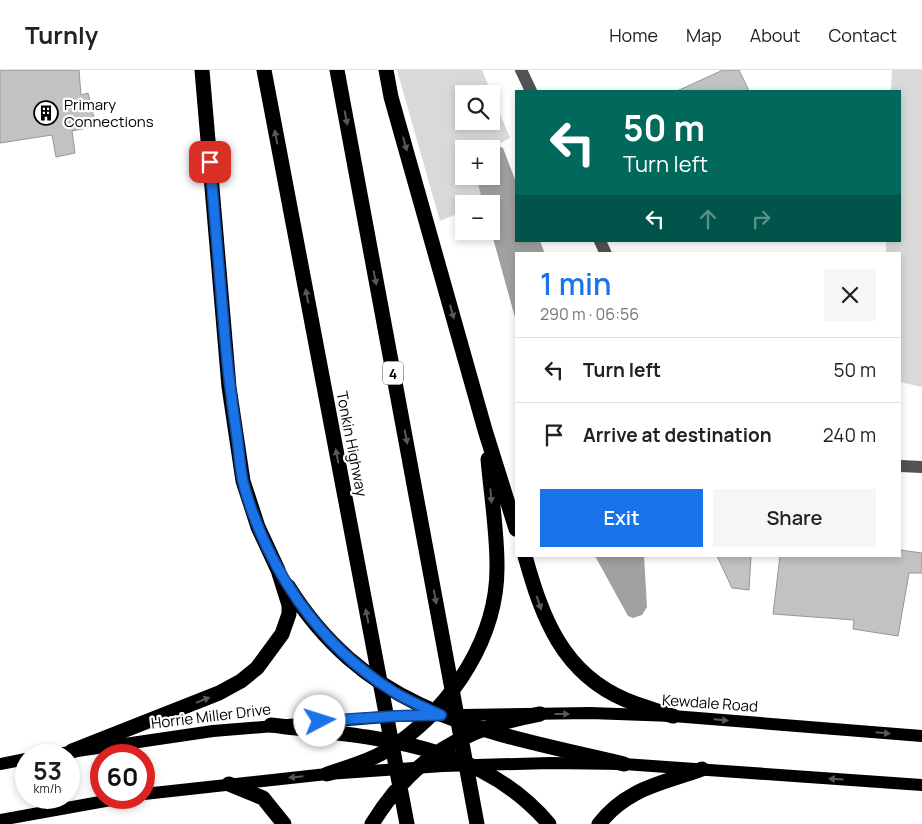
<!DOCTYPE html>
<html lang="en">
<head>
<meta charset="utf-8">
<style>
	:root { --surface:#fff; --page:#f6f6f6; --text:#202124; --muted:#757577; --line:#e0e0e0; --accent:#1a73e8 }
	body { margin:0; font-family:Manrope,sans-serif; background:var(--page); color:var(--text); height:100vh; display:flex; flex-direction:column; font-size:19px; white-space:nowrap }
	* { box-sizing:border-box; margin:0 }
	p { font-size:16px; color:var(--muted) }
	.icon { flex:none; width:28px; height:28px; fill:none; stroke:currentColor; stroke-width:2; stroke-linecap:round; stroke-linejoin:round }
	.map { position:relative; flex:1; overflow:hidden }
	.panel { position:absolute; left:515px; top:182px; width:386px; height:305px; display:flex; flex-direction:column; background:var(--surface); border-radius:0px; box-shadow:0 2px 8px #0003 }
	.panel>* { flex:none }
	.banner { position:absolute; left:515px; top:20px; width:386px; height:152px; border-radius:0px; box-shadow:0 2px 8px #0003; background:#00695c; color:#fff; overflow:hidden }
	.controls { position:absolute; left:455px; top:15px; display:grid; gap:10px }
	.controls a { display:grid; place-items:center; width:45px; height:45px; border-radius:0px; background:var(--surface); box-shadow:0 2px 8px #0003; font-size:25px }
	.speed { position:absolute; left:15px; top:674px; display:flex; gap:10px; font-size:25px; font-weight:700; text-align:center }
	.speed>* { display:grid; place-content:center; width:65px; height:65px; border-radius:50%; background:var(--surface); box-shadow:0 2px 8px #0003; line-height:1 }
	.speed small { font-size:12px; font-weight:400 }
	.speed .limit { border:8px solid #d22; background:#fff; color:#111 }
	.pin { position:absolute; display:grid; place-items:center; width:42px; height:42px; color:#fff; margin:-21px; border-radius:10px; box-shadow:0 2px 8px #0006 }
	.me { position:absolute; width:55px; margin:-28px; rotate:85deg; stroke-linejoin:round; filter:drop-shadow(0 0 4px #0008) }
	.turn { display:flex; align-items:center; gap:18px; height:105px; padding:0 25px; font-size:22px }
	.turn .icon { width:65px; height:65px; stroke-width:2.5 }
	.turn b { display:block; font-size:35px; line-height:42px }
	.lanes { display:flex; align-items:center; height:48px; padding:0 25px; background:#0003; justify-content:center; gap:25px; direction:ltr }
	.lanes .off { opacity:.35 }
	.round { display:grid; place-items:center; flex:none; width:52px; height:52px; border-radius:0px; background:var(--page) }
	.head { display:flex; align-items:center; justify-content:space-between; height:85px; padding:0 25px }
	h1 { font-size:30px; font-weight:600; line-height:38px; color:var(--accent) }
	.cta { display:flex; gap:10px; margin-top:auto; padding:10px 25px }
	.cta a { flex:1; height:58px; border-radius:0px; background:var(--accent); color:#fff; font-size:20px; font-weight:600; line-height:58px; text-align:center }
	.cta a+a { background:var(--page); color:var(--text) }
	ul { padding:0; list-style:none }
	li { display:flex; align-items:center; gap:15px; height:65px; padding:0 25px; border-top:1px solid var(--line) }
	li div { flex:1 }
	li b { display:block; font-size:19px }
	li em { font-style:normal }
	header { display:flex; align-items:center; gap:30px; box-sizing:border-box; height:70px; padding:0 25px; background:var(--surface); border-bottom:1px solid var(--line) }
	header strong { font-size:24px }
	nav { display:flex; gap:28px; margin-inline-start:auto; font-size:18px }
	.map>svg:first-child { display:block }
	.green { fill:#d9d9d9; fill-rule:evenodd }
	.water { fill:#a0a0a0 }
	.building { fill:#c2c2c2; stroke:#969696 }
	.lines { fill:none; stroke-linecap:round; stroke-linejoin:round }
	.minor { stroke:#525252; stroke-width:12 }
	.major { stroke:#000; stroke-width:12 }
	.highway { stroke:#000; stroke-width:15 }
	.oneway { fill:#595959 }
	.route-casing { stroke:#114b97; stroke-width:12 }
	.route { stroke:#1a73e8; stroke-width:9 }
	.labels { text-anchor:middle; dominant-baseline:central; stroke-width:4.5; stroke-linejoin:round; paint-order:stroke }
	.shield { fill:#fff; stroke:#4c4c4c; stroke-width:1 }
	.shield-label { font-size:14px; font-weight:bold; fill:#000 }
	.poi-label { font-size:15px; fill:#000; stroke:#fff; text-anchor:start }
	.street-label { font-size:15px; fill:#000; stroke:#fff }
</style>
</head>
<body>
<header>
<strong>Turnly</strong>
<nav><a>Home</a><a>Map</a><a>About</a><a>Contact</a></nav>
</header>
<div class="map">
<svg width="922" height="754" viewBox="0 0 922 754">
	<rect width="100%" height="100%" fill="#fff"/>
	<path class="green" d="M397,0H482L510,68L489,79H464V106H476L483,134H464V141L440,151ZM464,24H491V51H464Z
		M892,0H922V317L900,312V184H886V171H900V21H891Z"/>
	<path class="water" d="M496,75L503,78L516,112V171H540L545,184H516V251L491,161V134H483L476,106H491V79H488Z
		M595,486H644L647,537L642,545L633,548L628,546Z"/>
	<path class="building" d="M0,0H79L81,25L88,23L96,56L72,61L75,83L56,87L52,65L0,73Z
		M723,0H739L749,21H677Z
		M900,480L922,483V503H909L898,566L853,559L854,550L773,544L780,486H900Z
		M717,486H751L749,520L732,518Z"/>
	<g class="lines">
		<path class="minor" d="M521,0L531,21
			M600,171L606,184
			M900,396L922,397"/>
		<path class="major" d="M50,685L213,661L397,646L590,643L673,646L922,666
			M0,694L26,689
			M144,724L327,704L443,696L550,693L624,694L922,715
			M0,750L122,728"/>
		<path class="highway" d="M264,0L407,754
			M337,0L477,754
			M386,0L391,27L485,360L516,459
			M525,486C542,547 562,603 626,630C641,636 657,641 673,646
			M288,516C369,646 488,662 624,694
			M271,655C371,668 478,670 549,754
			M72,681L219,623L241,611L257,598L282,564L289,544V535L278,500L258,457L243,411L229,317L202,0
			M327,704C351,696 376,689 397,674C453,634 498,567 497,495C497,460 491,424 488,389
			M229,714L263,728L284,754
			M372,754C413,687 464,658 540,644
			M599,754C627,718 661,714 702,699"/>
	</g>
	<defs><path id="oneway-solid" d="M-6-.8H1V-3.2L6.5 0L1 3.2V.8H-6Z" transform="scale(1.25)"/></defs>
	<g class="oneway">
		<use href="#oneway-solid" transform="translate(346 48) rotate(79)"/>
		<use href="#oneway-solid" transform="translate(276 67) rotate(-101)"/>
		<use href="#oneway-solid" transform="translate(405 74) rotate(74)"/>
		<use href="#oneway-solid" transform="translate(375 208) rotate(79)"/>
		<use href="#oneway-solid" transform="translate(307 226) rotate(-101)"/>
		<use href="#oneway-solid" transform="translate(452 242) rotate(74)"/>
		<use href="#oneway-solid" transform="translate(406 367) rotate(79)"/>
		<use href="#oneway-solid" transform="translate(337 386) rotate(-101)"/>
		<use href="#oneway-solid" transform="translate(491 426) rotate(85)"/>
		<use href="#oneway-solid" transform="translate(435 527) rotate(80)"/>
		<use href="#oneway-solid" transform="translate(539 533) rotate(71)"/>
		<use href="#oneway-solid" transform="translate(367 546) rotate(-101)"/>
		<use href="#oneway-solid" transform="translate(203 630) rotate(-22)"/>
		<use href="#oneway-solid" transform="translate(562 644)"/>
		<use href="#oneway-solid" transform="translate(721 650) rotate(5)"/>
		<use href="#oneway-solid" transform="translate(883 663) rotate(5)"/>
		<use href="#oneway-solid" transform="translate(296 707) rotate(174)"/>
		<use href="#oneway-solid" transform="translate(836 709) rotate(-176)"/>
	</g>
	<g class="lines">
		<g class="route-casing">
			<path id="route" d="M210,92C215,151 220,210 225,269C228,302 232,334 237,367C239,382 240,397 243,412C266,497 318,575 394,622C409,631 425,638 441,645L397,646L320,651"/>
		</g>
		<use href="#route" class="route"/>
	</g>
	<defs>
		<g id="building-ring" transform="scale(1.25)"><circle r="9.5" fill="#fff" stroke="#000" stroke-width="1.5"/><path d="M-4-6H4V6H1V3H-1V6H-4ZM-2.5-4.3h1.7v1.8h-1.7ZM.8-4.3h1.7v1.8H.8ZM-2.5-1h1.7V.8h-1.7ZM.8-1h1.7V.8H.8Z" fill="#000"/></g>
	</defs>
	<g fill-rule="evenodd">
		<use href="#building-ring" x="46" y="43"/>
	</g>
	<g class="labels">
		<rect class="shield" x="383" y="291.5" width="20" height="23" rx="4"/>
		<g class="shield-label">
			<text x="393" y="303">4</text>
		</g>
		<g class="poi-label">
			<text x="64" y="34">Primary<tspan x="64" dy="17">Connections</tspan></text>
		</g>
		<g class="street-label">
			<text transform="translate(352 374) rotate(79)">Tonkin Highway</text>
			<text transform="translate(710 633) rotate(4)">Kewdale Road</text>
			<text transform="translate(211 646) rotate(-7)">Horrie Miller Drive</text>
		</g>
	</g>
</svg>
<div class="controls">
<a><svg class="icon" aria-label="search" viewBox="0 0 24 24"><circle cx="10" cy="10" r="6"/><path d="M15 15l6 6"/></svg></a>
<a>+</a>
<a>−</a>
</div>
<div class="speed"><div>53<small>km/h</small></div><div class="limit">60</div></div>
<div class="pin" style="left:210px;top:92px;background:#d93025"><svg class="icon" aria-label="arrive" viewBox="0 0 24 24"><path d="M6 21V4h12l-3 4 3 4H6"/></svg></div>
<svg class="me" style="left:320px;top:651px" viewBox="-20 -20 40 40"><circle r="19" fill="#fff"/><path d="M0-13L10 11 0 6-10 11z" fill="#1a73e8"/></svg>
<div class="banner">
<div class="turn"><svg class="icon" aria-label="left" viewBox="0 0 24 24"><path d="M17 20v-9H6M10 6l-5 5 5 5"/></svg><div><b>50 m</b>Turn left</div></div>
<div class="lanes"><svg class="icon" aria-label="left" viewBox="0 0 24 24"><path d="M17 20v-9H6M10 6l-5 5 5 5"/></svg><svg class="icon off" aria-label="ahead" viewBox="0 0 24 24"><path d="M12 20V5M6 11l6-6 6 6"/></svg><svg class="icon off" aria-label="right" viewBox="0 0 24 24"><path d="M7 20v-9h11M14 6l5 5-5 5"/></svg></div>
</div>
<section class="panel">
<div class="head"><div><h1>1 min</h1><p>290 m · 06:56</p></div><a class="round"><svg class="icon" aria-label="close" viewBox="0 0 24 24"><path d="M6 6l12 12M18 6L6 18"/></svg></a></div>
<ul>
<li><svg class="icon" aria-label="left" viewBox="0 0 24 24"><path d="M17 20v-9H6M10 6l-5 5 5 5"/></svg><div><b>Turn left</b></div><em>50 m</em></li>
<li><svg class="icon" aria-label="arrive" viewBox="0 0 24 24"><path d="M6 21V4h12l-3 4 3 4H6"/></svg><div><b>Arrive at destination</b></div><em>240 m</em></li>
</ul>
<div class="cta"><a>Exit</a><a>Share</a></div>
</section>
</div>
</body>
</html>
